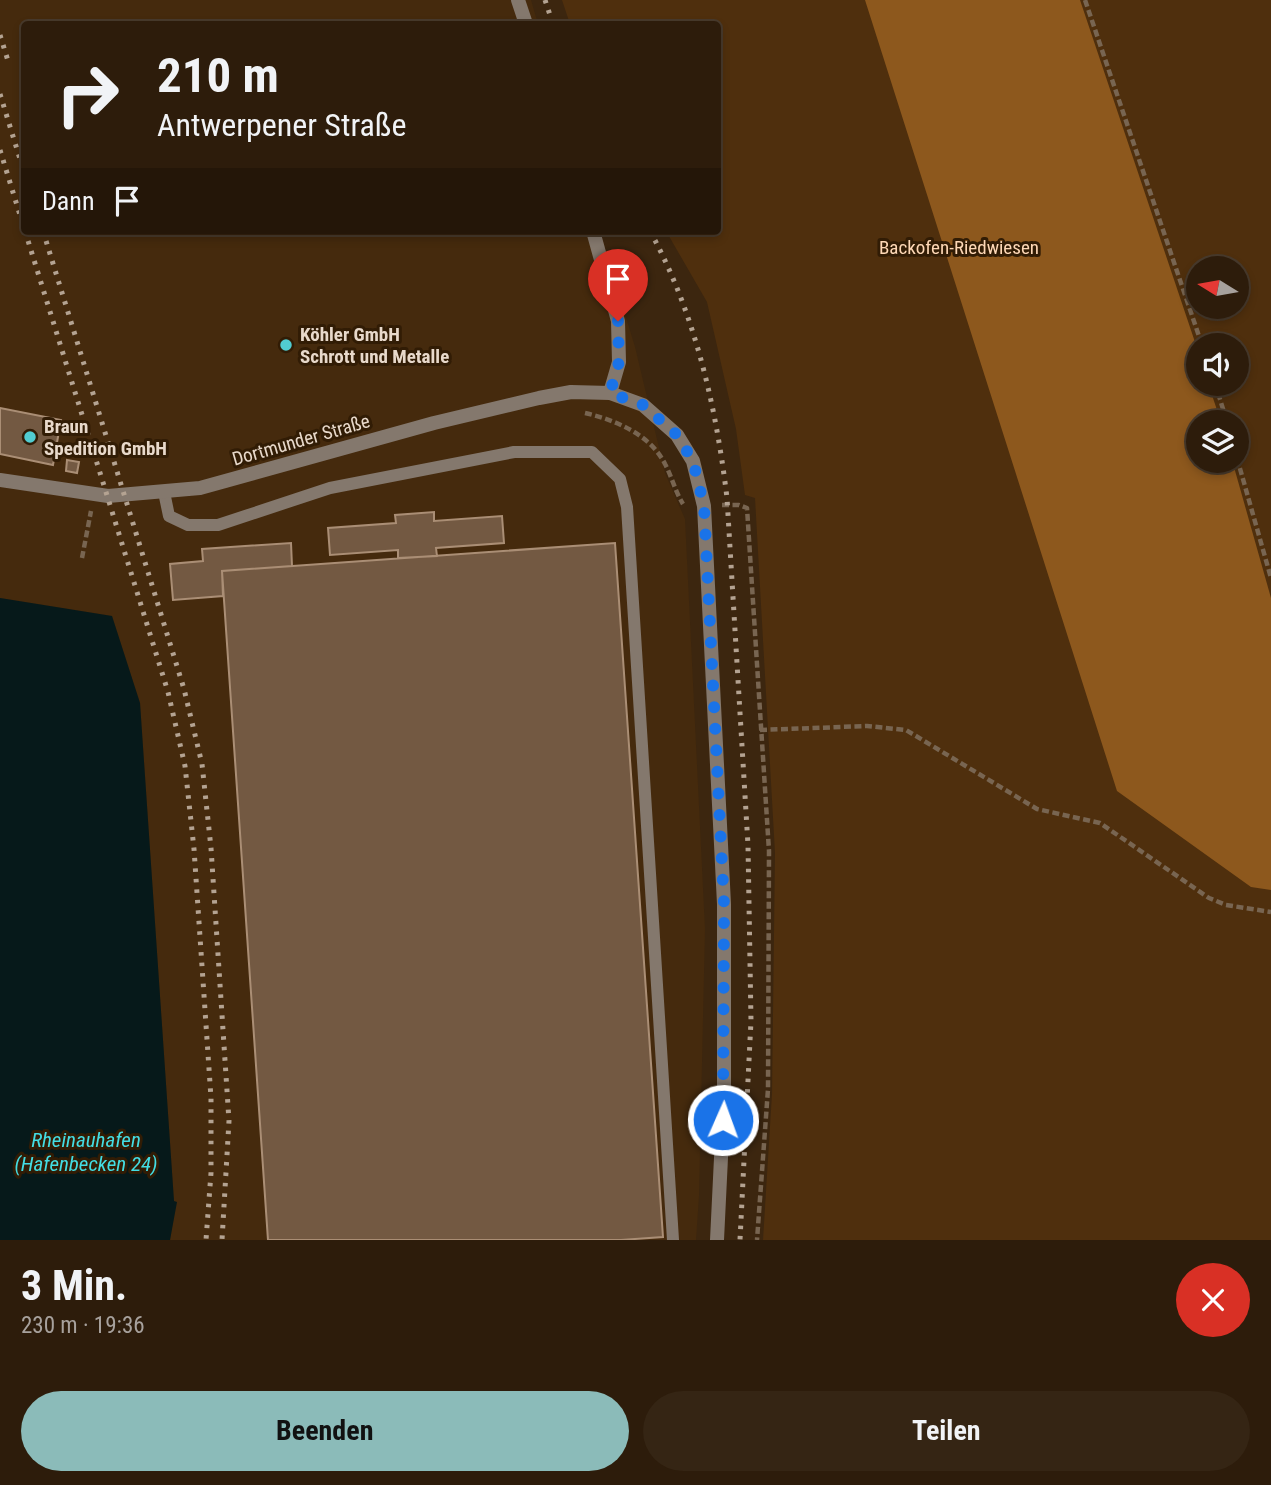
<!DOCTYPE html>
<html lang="de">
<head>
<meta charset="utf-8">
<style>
	:root { --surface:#2d1c0b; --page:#352514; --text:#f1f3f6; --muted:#a7a19d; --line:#483a2c; --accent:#8bbbb9 }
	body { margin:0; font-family:"Roboto Condensed",sans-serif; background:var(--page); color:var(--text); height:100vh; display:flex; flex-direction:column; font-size:26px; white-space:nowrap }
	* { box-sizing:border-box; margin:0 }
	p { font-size:23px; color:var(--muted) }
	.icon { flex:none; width:38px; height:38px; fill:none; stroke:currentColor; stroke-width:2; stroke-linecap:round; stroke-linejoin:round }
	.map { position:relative; height:1240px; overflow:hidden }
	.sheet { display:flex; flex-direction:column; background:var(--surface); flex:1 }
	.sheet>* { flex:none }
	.top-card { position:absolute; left:21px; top:21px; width:700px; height:214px; border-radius:7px; box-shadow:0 4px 10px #0003,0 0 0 2px var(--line); background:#2d1c0b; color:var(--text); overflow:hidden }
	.needle { width:46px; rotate:281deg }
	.fabs { position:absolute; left:1186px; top:256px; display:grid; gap:14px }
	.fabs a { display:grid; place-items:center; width:63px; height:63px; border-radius:50%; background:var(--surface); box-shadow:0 4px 10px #0003,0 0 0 2px var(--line); font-size:35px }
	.pin { position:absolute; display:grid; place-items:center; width:60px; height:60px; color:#fff; margin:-72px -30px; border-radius:50% 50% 50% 0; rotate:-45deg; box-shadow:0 0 7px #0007 }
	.pin .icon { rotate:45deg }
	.me { position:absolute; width:77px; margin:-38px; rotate:2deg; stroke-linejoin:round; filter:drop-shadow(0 0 5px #0008) }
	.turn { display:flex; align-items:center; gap:24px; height:147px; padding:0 21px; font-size:32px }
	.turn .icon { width:91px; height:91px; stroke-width:2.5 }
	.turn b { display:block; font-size:49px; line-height:60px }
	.then { display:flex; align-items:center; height:66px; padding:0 21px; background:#0003; gap:14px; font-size:26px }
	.round { display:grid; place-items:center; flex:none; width:74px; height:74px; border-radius:37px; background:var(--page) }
	.summary { display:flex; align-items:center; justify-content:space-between; height:119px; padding:0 21px }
	h1 { font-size:42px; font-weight:700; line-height:52px }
	.action { display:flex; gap:14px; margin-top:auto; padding:14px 21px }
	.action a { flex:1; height:80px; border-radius:42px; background:var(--accent); color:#111; font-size:28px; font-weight:700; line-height:80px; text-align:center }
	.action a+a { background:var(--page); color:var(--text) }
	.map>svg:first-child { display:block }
	.built { fill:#452a0d }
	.green { fill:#4f2f0d; fill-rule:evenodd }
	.forest { fill:#8d581d }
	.water { fill:#06191a }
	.building { fill:#735942; stroke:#aa8e75; stroke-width:2 }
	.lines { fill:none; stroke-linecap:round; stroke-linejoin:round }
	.path { stroke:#786551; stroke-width:4.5; stroke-dasharray:7 3.5; stroke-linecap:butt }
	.lane { stroke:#84786d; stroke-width:12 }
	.street { stroke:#84786d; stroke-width:14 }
	.rail { stroke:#b4a392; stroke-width:5; stroke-dasharray:3.5 7; stroke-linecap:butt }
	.route { stroke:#1a73e8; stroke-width:12; stroke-dasharray:0 21.6 }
	.poi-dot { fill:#51ccd1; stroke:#311c05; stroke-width:2.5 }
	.labels { text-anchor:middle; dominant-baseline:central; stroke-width:6; stroke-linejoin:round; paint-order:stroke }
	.park-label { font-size:19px; fill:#fed8b6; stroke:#311c05 }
	.poi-label { font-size:19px; font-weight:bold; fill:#e8d9cb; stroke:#311c05; text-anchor:start }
	.street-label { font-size:19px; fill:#e8d9cb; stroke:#311c05 }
	.water-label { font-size:21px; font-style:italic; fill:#43dde3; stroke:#311c05 }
</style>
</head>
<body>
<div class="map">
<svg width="1271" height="1240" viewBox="0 0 1271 1240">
	<rect width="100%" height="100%" fill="#3c260f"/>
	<path class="built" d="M0,0H531L538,24H24V231H600L635,347L665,473L685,519L705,929L699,1196L696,1240H170L176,1202H174L140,703L112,616L0,598Z"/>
	<path class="green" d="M562,0H1271V1240H763L772,1094L775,853L755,498L745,495L736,429L707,302L666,231H718V24H570ZM1199,268H1237V306H1199ZM1199,345H1237V383H1199ZM1199,422H1237V460H1199Z"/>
	<path class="forest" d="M865,0H1080L1199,354V383H1208L1221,422H1199V460H1232L1271,598V890L1251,887L1117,791Z"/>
	<path class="water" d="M0,598L112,616L140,703L174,1201L177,1202L170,1240H0Z"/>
	<path class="building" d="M0,408L61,420L53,465L0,454Z
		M67,460L79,462L77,473L66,471Z
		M434,512V521L502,516L504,543L436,548L437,556L398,558V550L330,555L328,528L396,523L395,515Z
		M291,543L292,566L222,571L223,596L173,600L170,564L203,561L202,549Z
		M615,543L663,1237L621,1240H268L222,571Z"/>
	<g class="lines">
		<path class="path" d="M1085,0L1202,345
			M1215,383L1227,422
			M585,413C615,420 650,434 665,464C672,477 675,491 683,504
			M1237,458L1271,578
			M722,505H739L747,508L769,851L768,1089L757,1240
			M82,558L91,511
			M760,730L867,726L906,730L1037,809L1100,823L1209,898L1226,905L1271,912"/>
		<path class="lane" d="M164,492L169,516L188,525H218L330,488L514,452H592L620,479L627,507L673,1240"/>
		<path class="street" d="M518,0L526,24
			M593,231L618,321L619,362L610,393
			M0,480L108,496L200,488L434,423L539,398L571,392L610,393L643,405L677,435L693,461L704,506L724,904V1096L717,1240"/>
		<path class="rail" d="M545,0L553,24
			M0,35L9,64
			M0,94L24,172
			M0,150L24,228
			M25,231L168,692L185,766L194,849L211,1098V1173L206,1240
			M43,231L184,689L202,764L211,848L229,1121L222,1240
			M650,231C695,313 716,406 727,498L748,845L751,1021L740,1240"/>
	</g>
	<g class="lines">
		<path class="route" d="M618,321L619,362L610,393L643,405L677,435L693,461L704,506L724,904L723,1120"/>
	</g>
	<g class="poi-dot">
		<circle cx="286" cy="345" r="7"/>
		<circle cx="30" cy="437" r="7"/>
	</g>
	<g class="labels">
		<g class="park-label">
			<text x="959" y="247">Backofen-Riedwiesen</text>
		</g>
		<g class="poi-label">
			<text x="300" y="334">Köhler GmbH<tspan x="300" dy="22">Schrott und Metalle</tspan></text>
			<text x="44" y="426">Braun<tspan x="44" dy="22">Spedition GmbH</tspan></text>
		</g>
		<g class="street-label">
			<text transform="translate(301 440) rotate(-16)">Dortmunder Straße</text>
		</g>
		<g class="water-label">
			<text x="86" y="1140">Rheinauhafen<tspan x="86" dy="24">(Hafenbecken 24)</tspan></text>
		</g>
	</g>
</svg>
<div class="fabs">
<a><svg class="needle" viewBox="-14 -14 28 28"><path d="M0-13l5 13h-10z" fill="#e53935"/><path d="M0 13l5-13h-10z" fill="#a7a19d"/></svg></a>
<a><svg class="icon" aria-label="sound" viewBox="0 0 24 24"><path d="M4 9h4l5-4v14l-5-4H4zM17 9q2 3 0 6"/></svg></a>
<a><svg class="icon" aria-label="layers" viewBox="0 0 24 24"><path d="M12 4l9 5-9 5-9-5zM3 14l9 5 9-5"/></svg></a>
</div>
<div class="pin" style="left:618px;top:321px;background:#d93025"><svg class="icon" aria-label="arrive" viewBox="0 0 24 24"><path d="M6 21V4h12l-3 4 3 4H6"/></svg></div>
<svg class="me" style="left:723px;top:1120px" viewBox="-20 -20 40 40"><circle r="17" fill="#1a73e8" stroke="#fff" stroke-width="3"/><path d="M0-11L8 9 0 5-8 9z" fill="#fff"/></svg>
<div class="top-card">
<div class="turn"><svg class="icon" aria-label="right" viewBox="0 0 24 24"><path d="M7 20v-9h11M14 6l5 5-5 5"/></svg><div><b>210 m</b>Antwerpener Straße</div></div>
<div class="then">Dann<svg class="icon" aria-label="arrive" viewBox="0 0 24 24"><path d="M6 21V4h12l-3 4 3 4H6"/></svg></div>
</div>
</div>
<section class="sheet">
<div class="summary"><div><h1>3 Min.</h1><p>230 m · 19:36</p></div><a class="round" style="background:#d93025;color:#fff"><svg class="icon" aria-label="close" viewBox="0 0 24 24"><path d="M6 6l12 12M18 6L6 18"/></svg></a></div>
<div class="action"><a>Beenden</a><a>Teilen</a></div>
</section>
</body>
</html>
